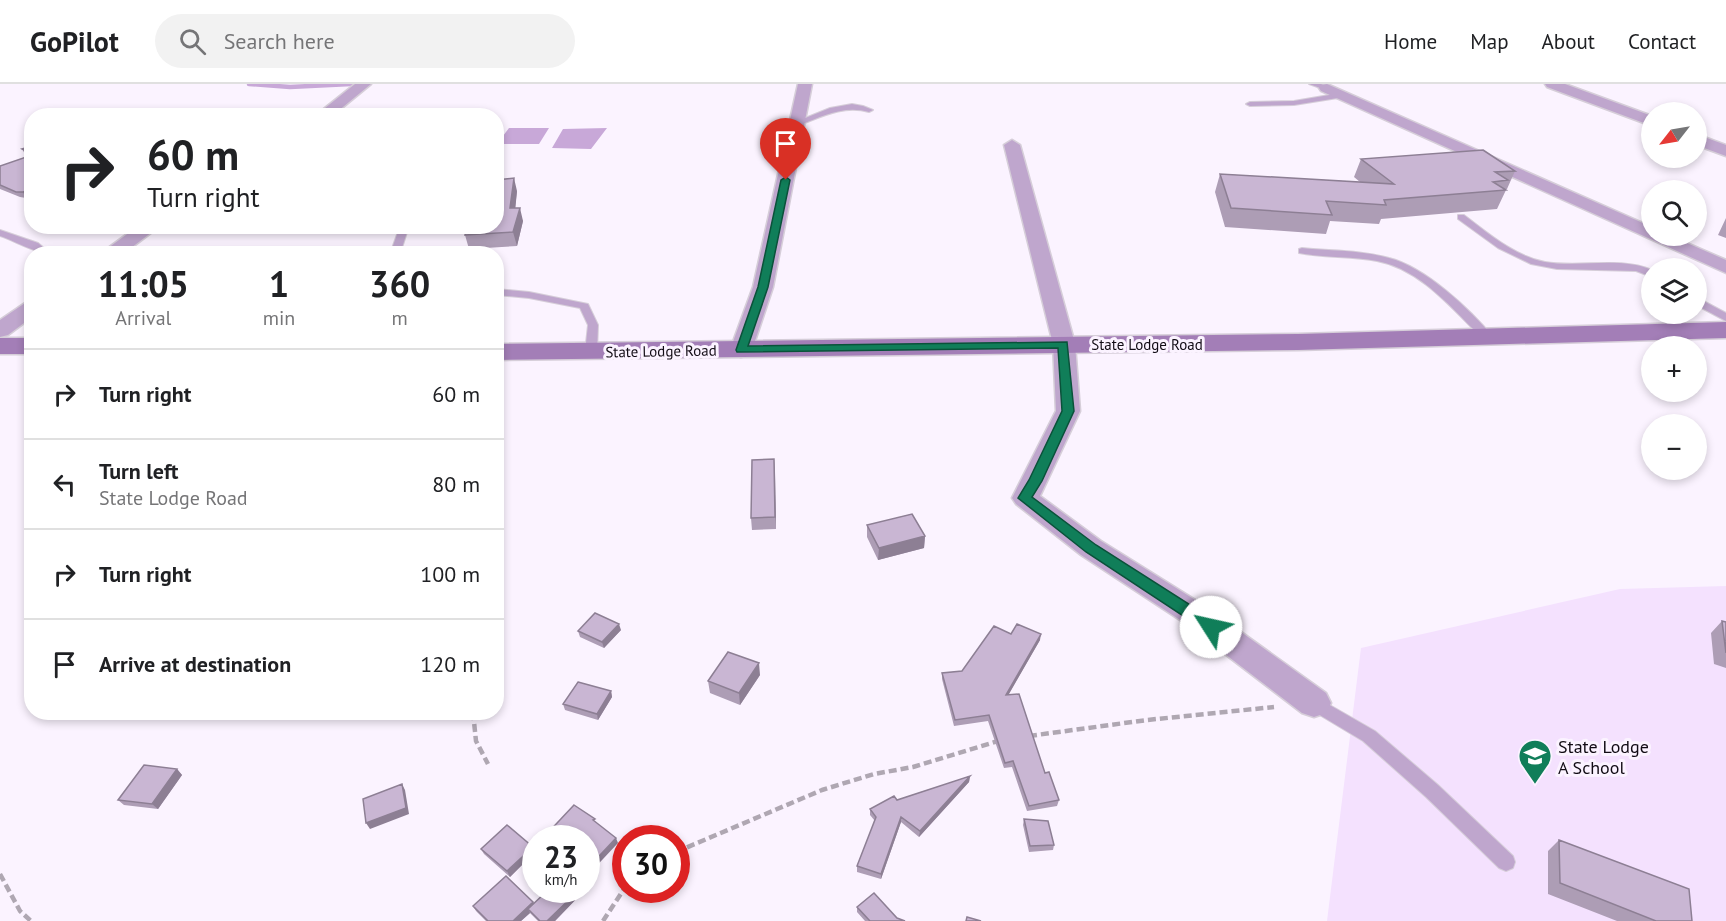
<!DOCTYPE html>
<html lang="en">
<head>
<meta charset="utf-8">
<style>
	:root { --surface:#fff; --page:#f2f2f2; --text:#202124; --muted:#757577; --line:#e0e0e0 }
	body { margin:0; font-family:"PT Sans",sans-serif; background:var(--page); color:var(--text); height:100vh; display:flex; flex-direction:column; font-size:22px; white-space:nowrap }
	* { box-sizing:border-box; margin:0 }
	p { font-size:20px; color:var(--muted) }
	.icon { flex:none; width:33px; height:33px; fill:none; stroke:currentColor; stroke-width:2; stroke-linecap:round; stroke-linejoin:round }
	.map { position:relative; flex:1; overflow:hidden }
	.side { position:absolute; left:24px; top:162px; width:480px; height:474px; display:flex; flex-direction:column; background:var(--surface); border-radius:24px; box-shadow:0 3px 9px #0003 }
	.side>* { flex:none }
	.banner { position:absolute; left:24px; top:24px; width:480px; height:126px; border-radius:24px; box-shadow:0 3px 9px #0003; background:#fff; color:var(--text); overflow:hidden }
	.needle { width:39px; rotate:239deg }
	.fabs { position:absolute; left:1641px; top:18px; display:grid; gap:12px }
	.fabs a { display:grid; place-items:center; width:66px; height:66px; border-radius:50%; background:var(--surface); box-shadow:0 3px 9px #0003; font-size:30px }
	.speed { position:absolute; left:522px; top:741px; display:flex; gap:12px; font-size:30px; font-weight:700; text-align:center }
	.speed>* { display:grid; place-content:center; width:78px; height:78px; border-radius:50%; background:var(--surface); box-shadow:0 3px 9px #0003; line-height:1 }
	.speed small { font-size:15px; font-weight:400 }
	.speed .limit { border:9px solid #d22; background:#fff; color:#111 }
	.pin { position:absolute; display:grid; place-items:center; width:51px; height:51px; color:#fff; margin:-62px -26px; border-radius:50% 50% 50% 0; rotate:-45deg; box-shadow:0 0 6px #0007 }
	.pin .icon { rotate:45deg }
	.me { position:absolute; width:66px; margin:-33px; rotate:305deg; stroke-linejoin:round; filter:drop-shadow(0 0 4px #0008) }
	.turn { display:flex; align-items:center; gap:21px; height:126px; padding:0 24px; font-size:27px }
	.turn .icon { width:78px; height:78px; stroke-width:2.5 }
	.turn b { display:block; font-size:42px; line-height:51px }
	.eta { display:flex; justify-content:space-evenly; align-items:center; height:102px; text-align:center }
	.eta b { font-size:36px; font-weight:800; line-height:42px }
	ul { padding:0; list-style:none }
	li { display:flex; align-items:center; gap:18px; height:90px; padding:0 24px; border-top:2px solid var(--line) }
	li div { flex:1 }
	li b { display:block; font-size:22px }
	li em { font-style:normal }
	header { display:flex; align-items:center; gap:36px; box-sizing:border-box; height:84px; padding:0 30px; background:var(--surface); border-bottom:2px solid var(--line) }
	header strong { font-size:28px }
	nav { display:flex; gap:33px; margin-inline-start:auto; font-size:21px }
	.search { width:420px; height:54px; background:var(--page); display:flex; align-items:center; gap:15px; box-sizing:border-box; padding:0 21px; border-radius:33px; color:var(--muted); font-size:22px }
	.map>svg:first-child { display:block }
	.built { fill:#f4e1fe }
	.water { fill:#c8a8d8 }
	.lines { fill:none; stroke-linecap:round; stroke-linejoin:round }
	.stream { stroke:#c8a8d8; stroke-width:4.5 }
	.lane-casing { stroke:#d6ced9; stroke-width:2 }
	.street-casing { stroke:#d6ced9; stroke-width:3 }
	.secondary-casing { stroke:#d6ced9; stroke-width:3 }
	.path { stroke:#afa7b2; stroke-width:4.5; stroke-dasharray:8 4; stroke-linecap:butt }
	.lane { fill:#bfa6cd; fill-rule:evenodd }
	.street { fill:#bfa6cd; fill-rule:evenodd }
	.secondary { fill:#a37eb7; fill-rule:evenodd }
	.wall { fill:#ad9db5 }
	.shaded-wall { fill:#8d7f94 }
	.building { fill:#c9b6d3; stroke:#8d7f94; stroke-width:1.5 }
	.route { fill:#107e59; stroke:#0a523a; stroke-width:1.5 }
	.labels { text-anchor:middle; dominant-baseline:central; stroke-width:6; stroke-linejoin:round; paint-order:stroke }
	.street-label { font-size:15px; fill:#110b14; stroke:#fbf3ff }
	.near-poi-label { font-size:18px; fill:#110b14; stroke:#fbf3ff; text-anchor:start }
</style>
</head>
<body>
<header>
<strong>GoPilot</strong>
<div class="search"><svg class="icon" aria-label="search" viewBox="0 0 24 24"><circle cx="10" cy="10" r="6"/><path d="M15 15l6 6"/></svg>Search here</div>
<nav><a>Home</a><a>Map</a><a>About</a><a>Contact</a></nav>
</header>
<div class="map">
<svg width="1726" height="837" viewBox="0 0 1726 837">
	<rect width="100%" height="100%" fill="#fbf3ff"/>
	<path class="built" d="M1726,502V837H1327L1361,564L1620,505Z"/>
	<path class="water" d="M509,44H549L539,60H497Z
		M607,44L591,65L552,64L563,45Z"/>
	<g class="lines">
		<path class="stream" d="M249,0L290,3L351,0"/>
		<g class="lane-casing">
			<path id="lane" d="M1309,0H1321L1330,4L1326,6Z
				M1341,9L1345,11L1344,13L1294,21L1250,22L1246,20L1250,18L1294,17Z
				M852,20L863,22L873,26L869,28C844,21 823,32 800,41L793,39L830,24Z
				M1458,131H1464C1488,149 1514,172 1545,178C1580,184 1619,172 1652,186V193L1636,187L1557,185L1531,180L1498,164L1458,135Z
				M400,142H409L400,170H390Z
				M0,146L38,159L51,170C37,170 15,157 0,152Z
				M1302,164C1331,167 1361,166 1389,174C1425,183 1470,225 1494,254L1488,257L1484,256C1454,227 1421,185 1377,177C1351,172 1324,174 1299,169V165Z
				M496,205L529,208L588,220L598,241L597,268L591,271L585,268L588,241L580,224L529,214L496,211Z
				M1696,213L1726,229V237L1696,221Z
				M1314,612L1375,647L1438,701L1513,772L1515,778L1513,784L1506,787L1499,784L1426,713L1363,657L1308,624L1306,619L1308,614Z"/>
		</g>
		<g class="street-casing">
			<path id="street" d="M355,0H371L332,32H315Z
				M798,0H812L773,203L752,266L749,271L741,273L733,271L730,266L753,203Z
				M1327,0L1652,143V152H1671L1726,176V189L1321,7L1319,4L1321,1Z
				M1545,0H1565L1652,32V42L1547,3Z
				M1696,50L1726,61V72L1696,61Z
				M1012,56L1020,61L1075,260L1080,327L1040,412L1101,457L1205,522L1326,609L1331,619L1326,629L1314,633L1302,629L1183,538L1081,471L1016,420L1012,414L1056,327L1053,260L1004,61Z
				M138,142H160L123,170H100Z
				M32,217V233L8,251L0,253V236L25,219Z"/>
		</g>
		<g class="secondary-casing">
			<path id="secondary" d="M1726,238V254L1298,266L496,276V260L1298,250Z
				M0,254H32V270H0Z"/>
		</g>
		<path class="path" d="M473,628L476,657L488,680
			M1029,652L1147,636L1274,623
			M676,768L822,706L874,690L913,683L998,657
			M0,790L20,827L31,837
			M603,837L626,802"/>
		<use href="#lane" class="lane"/>
		<use href="#street" class="street"/>
		<use href="#secondary" class="secondary"/>
	</g>
	<path class="wall" d="M32,62V111L26,114L20,113L0,105V82L29,72L25,70L22,65Z
		M1361,75L1515,87L1507,105H1504L1506,106L1497,125L1381,135L1379,140L1330,137L1326,150L1225,143L1215,108L1220,90L1360,98L1354,93Z
		M517,107L515,124L523,137L517,162L469,165L465,151Z
		M1726,134V154L1718,151Z
		M774,375L776,445L752,446L751,434Z
		M867,441L925,452L924,464L878,476L867,453Z
		M1722,537L1726,538V584L1714,580L1711,549Z
		M621,546L604,564L580,553L578,547Z
		M1011,550L1040,556L1008,611L1045,689L1059,716L1057,722L1027,727L1012,683L1004,684L988,637L954,642L942,595V589L962,587Z
		M760,591L740,621L710,609L708,597Z
		M611,607L612,613L598,636L565,626L563,620Z
		M177,685L182,691L158,725L124,721L118,716Z
		M970,692L969,698L919,753L901,738L881,795L857,788V782L875,737L870,731V725L897,716Z
		M1024,735L1054,761L1053,766L1029,768L1023,741Z
		M1559,756L1692,837H1617L1548,810V767Z
		M481,765L535,768L510,793L484,770Z
		M582,809L555,837H538L530,829L521,837H486L476,827L473,822L533,819Z
		M857,823L897,834L905,837H865L857,828Z"/>
	<path class="shaded-wall" d="M514,94L517,107L514,138L510,124Z
		M32,105V111L26,114L23,108Z
		M520,124L523,137L517,162L513,148Z
		M774,375L775,387L776,445L775,433Z
		M925,452L924,464L878,476L879,464Z
		M619,540L621,546L604,564L602,558Z
		M1041,550L1040,556L1005,617L1006,611Z
		M759,579L760,591L740,621L739,609Z
		M611,607L612,613L598,636L597,630Z
		M177,685L182,691L158,725L152,720Z
		M970,692L969,698L919,753L920,747Z
		M402,700L405,706L409,730L370,745L366,739Z
		M901,733V738L881,795V790Z
		M616,754L618,759L588,791L586,786Z
		M533,763L535,768L510,793L507,787Z
		M579,806H581L582,809L555,837H547Z
		M533,818L536,823L528,825L530,829L521,837H513Z"/>
	<path class="building" d="M32,62V70L22,65Z
		M1483,66L1515,87L1495,88L1508,96L1493,98L1506,106L1384,116L1386,121L1326,117L1332,131L1231,124L1220,90L1394,100L1361,75Z
		M32,71V105L23,108H16L0,101V82Z
		M514,94L510,124H520L513,148L465,151L468,142H496V96Z
		M774,375L775,433L751,434L752,376Z
		M912,430L925,452L879,464L867,441Z
		M595,529L619,540L602,558L578,547Z
		M1722,537L1726,538V569Z
		M1017,540L1041,550L1006,611L1019,610L1045,689L1049,688L1059,716L1029,722L1013,677L1005,679L989,631L955,636L942,589L962,587L994,542L1011,550Z
		M728,568L759,579L739,609L708,597Z
		M578,598L611,607L597,630L563,620Z
		M144,681L177,685L152,720L118,716Z
		M970,692L920,747L901,733L881,790L857,782L876,733L870,725L894,712L897,716Z
		M402,700L406,724L366,739L363,715Z
		M574,721L595,735L593,736L616,754L586,786V754H543Z
		M1024,735L1048,737L1054,761L1030,762Z
		M507,741L533,763L507,787L481,765Z
		M1559,756L1689,805L1692,837H1656L1560,799Z
		M506,792L533,818L513,837H488L473,822Z
		M548,806H579L547,837H540L528,825Z
		M874,809L897,834L905,837H870L857,823Z
		M967,833L981,837H966Z"/>
	<path class="route" d="M786,93L790,96L768,203L748,262L1067,258L1074,327L1042,397L1032,413L1096,461L1217,538L1219,543L1217,547H1206L1086,468L1018,414L1029,396L1062,327L1058,264L737,268L736,266L758,203L781,96Z"/>
	<defs>
		<g id="school-pin" transform="scale(1.725)"><path d="M0 17L-7.5 6A9.5 9.5 0 1 1 7.5 6Z" fill="#107e59" stroke="#fbf3ff"/><path d="M0-5L7-2L0 1L-7-2ZM-4 1L0 2.5L4 1V4Q0 6-4 4Z" fill="#fff"/></g>
	</defs>
	<g fill-rule="evenodd">
		<use href="#school-pin" x="1535" y="672"/>
	</g>
	<g class="labels">
		<g class="street-label">
			<text x="1147" y="260">State Lodge Road</text>
			<text transform="translate(661 267) rotate(-1)">State Lodge Road</text>
		</g>
		<g class="near-poi-label">
			<text x="1558" y="662">State Lodge<tspan x="1558" dy="21">A School</tspan></text>
		</g>
	</g>
</svg>
<div class="fabs">
<a><svg class="needle" viewBox="-14 -14 28 28"><path d="M0-13l5 13h-10z" fill="#e53935"/><path d="M0 13l5-13h-10z" fill="#757577"/></svg></a>
<a><svg class="icon" aria-label="search" viewBox="0 0 24 24"><circle cx="10" cy="10" r="6"/><path d="M15 15l6 6"/></svg></a>
<a><svg class="icon" aria-label="layers" viewBox="0 0 24 24"><path d="M12 4l9 5-9 5-9-5zM3 14l9 5 9-5"/></svg></a>
<a>+</a>
<a>−</a>
</div>
<div class="speed"><div>23<small>km/h</small></div><div class="limit">30</div></div>
<div class="pin" style="left:786px;top:96px;background:#d93025"><svg class="icon" aria-label="arrive" viewBox="0 0 24 24"><path d="M6 21V4h12l-3 4 3 4H6"/></svg></div>
<svg class="me" style="left:1211px;top:543px" viewBox="-20 -20 40 40"><circle r="19" fill="#fff"/><path d="M0-13L10 11 0 6-10 11z" fill="#107e59"/></svg>
<div class="banner">
<div class="turn"><svg class="icon" aria-label="right" viewBox="0 0 24 24"><path d="M7 20v-9h11M14 6l5 5-5 5"/></svg><div><b>60 m</b>Turn right</div></div>
</div>
<section class="side">
<div class="eta">
<div><b>11:05</b><p>Arrival</p></div>
<div><b>1</b><p>min</p></div>
<div><b>360</b><p>m</p></div>
</div>
<ul>
<li><svg class="icon" aria-label="right" viewBox="0 0 24 24"><path d="M7 20v-9h11M14 6l5 5-5 5"/></svg><div><b>Turn right</b></div><em>60 m</em></li>
<li><svg class="icon" aria-label="left" viewBox="0 0 24 24"><path d="M17 20v-9H6M10 6l-5 5 5 5"/></svg><div><b>Turn left</b><p>State Lodge Road</p></div><em>80 m</em></li>
<li><svg class="icon" aria-label="right" viewBox="0 0 24 24"><path d="M7 20v-9h11M14 6l5 5-5 5"/></svg><div><b>Turn right</b></div><em>100 m</em></li>
<li><svg class="icon" aria-label="arrive" viewBox="0 0 24 24"><path d="M6 21V4h12l-3 4 3 4H6"/></svg><div><b>Arrive at destination</b></div><em>120 m</em></li>
</ul>
</section>
</div>
</body>
</html>
